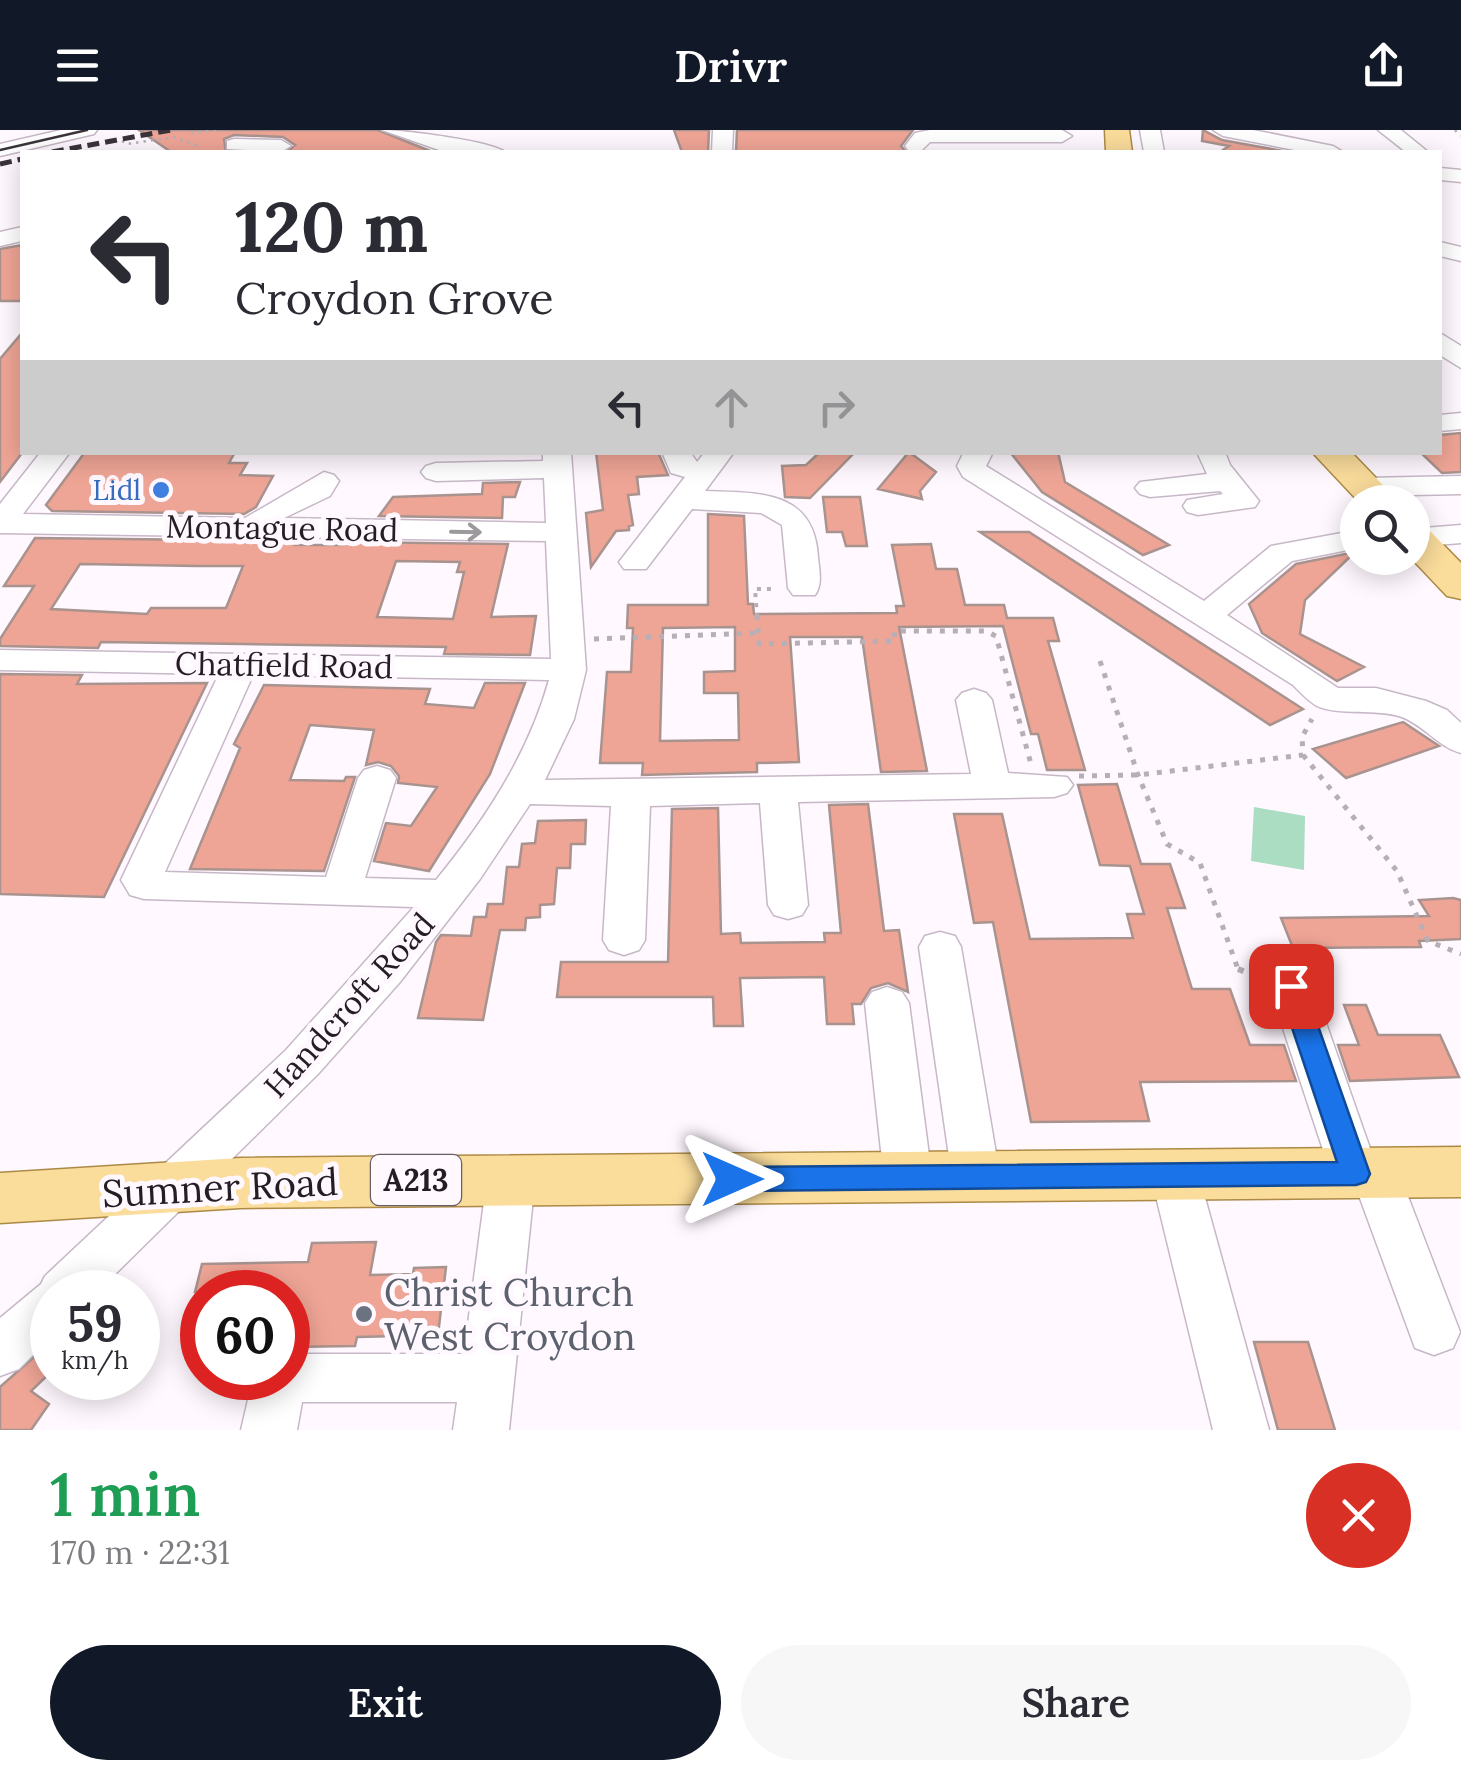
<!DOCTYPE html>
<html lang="en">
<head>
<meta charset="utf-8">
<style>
	:root { --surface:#fff; --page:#f7f7f7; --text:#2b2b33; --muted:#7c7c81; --accent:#111827 }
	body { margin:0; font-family:Lora,serif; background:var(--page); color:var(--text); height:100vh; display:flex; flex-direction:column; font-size:38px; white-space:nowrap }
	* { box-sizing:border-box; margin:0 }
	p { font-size:32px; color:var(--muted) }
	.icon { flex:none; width:55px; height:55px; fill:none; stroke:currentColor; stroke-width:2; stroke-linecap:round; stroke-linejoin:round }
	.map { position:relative; height:1300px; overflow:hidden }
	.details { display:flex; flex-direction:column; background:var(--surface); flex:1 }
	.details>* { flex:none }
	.top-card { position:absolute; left:20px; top:20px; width:1422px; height:305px; border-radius:0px; box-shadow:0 5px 25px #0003; background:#fff; color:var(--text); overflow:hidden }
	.tools { position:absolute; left:1340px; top:355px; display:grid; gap:20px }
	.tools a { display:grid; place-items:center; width:90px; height:90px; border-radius:50%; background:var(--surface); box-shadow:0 5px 25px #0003; font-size:50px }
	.speed { position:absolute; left:30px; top:1140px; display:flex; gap:20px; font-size:50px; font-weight:700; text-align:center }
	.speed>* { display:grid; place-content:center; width:130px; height:130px; border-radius:50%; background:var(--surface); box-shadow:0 5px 25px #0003; line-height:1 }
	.speed small { font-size:25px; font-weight:400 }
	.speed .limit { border:15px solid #d22; background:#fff; color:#111 }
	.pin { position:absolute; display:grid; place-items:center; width:85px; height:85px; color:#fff; margin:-42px; border-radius:20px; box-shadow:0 5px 15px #0006 }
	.me { position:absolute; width:110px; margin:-55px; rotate:90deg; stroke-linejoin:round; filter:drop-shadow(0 0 8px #0008) }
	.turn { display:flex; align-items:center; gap:35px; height:210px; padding:0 50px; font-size:45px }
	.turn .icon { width:130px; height:130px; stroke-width:2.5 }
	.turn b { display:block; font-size:70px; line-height:85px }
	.lanes { display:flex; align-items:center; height:95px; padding:0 50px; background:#0003; justify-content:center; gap:50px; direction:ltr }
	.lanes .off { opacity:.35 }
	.round { display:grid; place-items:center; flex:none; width:105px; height:105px; border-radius:52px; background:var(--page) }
	.overview { display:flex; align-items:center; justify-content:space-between; height:170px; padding:0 50px }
	h1 { font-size:60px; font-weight:600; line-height:75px; color:#1e9e55 }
	.button { display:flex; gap:20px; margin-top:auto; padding:20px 50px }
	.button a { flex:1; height:115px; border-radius:60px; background:var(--accent); color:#fff; font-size:40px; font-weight:600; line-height:115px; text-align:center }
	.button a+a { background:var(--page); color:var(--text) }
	header { display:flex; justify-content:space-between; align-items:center; height:130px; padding:0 50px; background:var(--accent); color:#fff; font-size:45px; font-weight:600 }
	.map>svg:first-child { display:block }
	.green { fill:#abddc3 }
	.building { fill:#efa596; stroke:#a9938f; stroke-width:2.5; fill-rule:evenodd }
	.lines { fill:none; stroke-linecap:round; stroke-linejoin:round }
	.minor-casing { stroke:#c7b8c7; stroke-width:3 }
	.major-casing { stroke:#ac8a46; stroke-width:3 }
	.path-far3 { stroke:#b6afb6; stroke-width:2.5; stroke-dasharray:2.5 5; stroke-linecap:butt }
	.path-far2 { stroke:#b6afb6; stroke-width:4; stroke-dasharray:4 6; stroke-linecap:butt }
	.path-far1 { stroke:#b6afb6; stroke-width:5; stroke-dasharray:5 8; stroke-linecap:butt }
	.path { stroke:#b6afb6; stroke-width:6; stroke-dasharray:6 10; stroke-linecap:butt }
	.minor { fill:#fff; fill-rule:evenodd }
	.major { fill:#fadc9b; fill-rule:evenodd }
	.tram { stroke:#3a343a; stroke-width:2.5 }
	.rail { stroke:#3a343a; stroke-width:5; stroke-dasharray:12 6; stroke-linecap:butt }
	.oneway { stroke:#9c9a9c }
	.route { fill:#1a73e8; stroke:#114b97; stroke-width:2.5 }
	.shop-dot { fill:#3f7fe0; stroke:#fff8ff; stroke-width:4 }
	.worship-dot { fill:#6b7280; stroke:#fff8ff; stroke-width:4 }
	.labels { text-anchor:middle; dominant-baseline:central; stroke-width:10; stroke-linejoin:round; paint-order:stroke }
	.far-shop-label { font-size:28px; fill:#366cbe; stroke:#fff8ff; text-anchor:end }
	.shield { fill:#fff8ff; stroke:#665f66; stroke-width:2.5 }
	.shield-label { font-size:30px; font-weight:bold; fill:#241e24 }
	.street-label { font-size:32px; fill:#241e24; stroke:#fff8ff }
	.near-street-label { font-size:38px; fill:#241e24; stroke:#fff8ff }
	.near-worship-label { font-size:38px; fill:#5b616d; stroke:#fff8ff; text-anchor:start }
</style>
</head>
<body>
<header><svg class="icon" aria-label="menu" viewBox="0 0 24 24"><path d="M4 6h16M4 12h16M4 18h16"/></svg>Drivr<svg class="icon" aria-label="share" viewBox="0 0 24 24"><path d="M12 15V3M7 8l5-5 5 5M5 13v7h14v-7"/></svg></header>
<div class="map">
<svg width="1461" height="1300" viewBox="0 0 1461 1300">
	<rect width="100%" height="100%" fill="#fff8ff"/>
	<path class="green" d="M1254,677L1305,686L1304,740L1251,731Z"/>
	<path class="building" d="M139,0H378L430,21L287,22L295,15L283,7L234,5L224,9L226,22H171Z
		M674,0H709L708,22H682Z
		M737,0H913L901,16L906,22H736Z
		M1203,0L1222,10L1288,22H1220L1229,16L1202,11Z
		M22,115V171H0V119Z
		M22,203V323L0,352V229Z
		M1461,303V342L1442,343L1420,322H1440V305Z
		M85,322H235L229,333H247L240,345L273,346L256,377L244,384L52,381L46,375Z
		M596,322H658L668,345L637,347L639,364L628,365L633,395L629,396V400L616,401L591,437L586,383L603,380Z
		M820,322H855L810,368L785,367L782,336L806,335Z
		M909,322L936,342L920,361L922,369L878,359Z
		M1010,322H1058L1065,352L1169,415L1143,425L1042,362Z
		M520,352L515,367H503L502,388L379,386L393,367L482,364L483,353Z
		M823,367H860L867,416H846L842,402H827Z
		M708,384L744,386L748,474H753L754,484L897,483L896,476H904L892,415L931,414L936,439H957L965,475H1004L1007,488H1053L1059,511H1048L1085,640H1047L1038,604H1031L1003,496L899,497L927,641L881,642L862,507H790L799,632L757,633V642L642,645L643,633H600L607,542H631L633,498H627L628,475H708ZM735,497V541L704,542V563H738L739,610L660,611L663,498Z
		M980,402H1029L1303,579L1270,595Z
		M35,408L297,411L295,415H344L346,412L508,414L491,487L536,486L530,525L444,524L446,517L243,514L101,512L98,518L0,516V509L34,456H4ZM396,431L460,432L457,442H464L453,489L377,487ZM80,434L196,436H243L226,478H151L147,484L51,479Z
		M1355,422L1305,470L1300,504L1364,537L1337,551L1262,503L1249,474L1296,434Z
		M0,544L82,545L77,554L207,553L104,767L0,764Z
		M485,553H525L490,644L429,741L374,731L386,693L411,696L437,657L398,653L399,646L391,636L378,632L366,635L374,600L310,595L290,650L344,651L346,647H355L324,741L190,739L240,618L234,614L264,555L430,559L425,574L474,578Z
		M1403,592L1439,616L1346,648L1313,619Z
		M1117,654L1141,734H1170L1185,778H1167L1192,859H1230L1250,915H1284L1296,951L1140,952L1149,991L1031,992L993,792L974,793L954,684H1002L1030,809L1133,808L1127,784H1144L1130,736L1100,735L1078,655Z
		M868,674L884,801L899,800L908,862L888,853L871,858L861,874H852L854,894H827L824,847L740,848L743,896H714L713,867H557L561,832H668L672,679L718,678L721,804L740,803L741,813L825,812L824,803H841L829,675Z
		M586,690L585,714H571L570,738H557L554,774L540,775V787L526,788L525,800H500L483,890L418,888L436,812L441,805L471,806L474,787H486L488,774H503L507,737H519L522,714L535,713L538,691Z
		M1453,768L1461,770V809L1419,811L1421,817L1293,818L1281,788L1429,786L1419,770Z
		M1344,875H1366L1378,905H1440L1459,947L1350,951L1338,915H1359Z
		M376,1112L370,1145L413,1144L414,1138L446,1137L438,1205L357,1207L355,1216L288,1217V1162H195L202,1134L308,1132L312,1113Z
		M52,1211V1241L31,1261L49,1274L31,1300H0V1257Z
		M1254,1212H1308L1335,1300H1278Z"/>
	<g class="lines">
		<g class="minor-casing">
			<path id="minor" d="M61,0H97L94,4L0,26V14Z
				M382,0C403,0 492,11 505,22L442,21Z
				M713,0H733L732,22H712Z
				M930,0H1062L1072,6L1062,12H930L922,20H908L905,16L915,3Z
				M1140,0H1160L1164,22H1144Z
				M1213,0H1253L1333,16L1343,22H1305L1223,6Z
				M1378,0H1401L1428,22H1406Z
				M234,9L281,10L291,16L281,22L227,19V11Z
				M1440,38L1461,40V52L1440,50Z
				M22,97V111L0,116V102Z
				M1440,112L1461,117V131L1440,126Z
				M1440,203L1461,216V238L1440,225Z
				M1461,283V299L1440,301V285Z
				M41,322H70L23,384L245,388L324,342L334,345L339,351L330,366L284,388L546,393L544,348L436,351L426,348L421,342L426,336L436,333L543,331V322H571L586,540L574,589L545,650L971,644L956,570L962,563L974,559L986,563L992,570L1008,643L1067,647L1073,655L1067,663L1054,667L798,672L808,775L802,785L788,789L774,785L768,775L760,673L650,676L645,810L639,820L624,825L609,820L603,810L611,676L530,674L480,749L400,852L318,944L97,1162H52V1206L19,1239L0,1246V1188L41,1154L45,1146L286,920L414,777L144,769L130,765L121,750L219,544L0,540V520L551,529L546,411L0,403V374ZM253,545L549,550C528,625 485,690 436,750L365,748L396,648L390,640L377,636L364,640L358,648L326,747L165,742Z
				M662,322H690L697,332L705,322H734L705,361C758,363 814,359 818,427C819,439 823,454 815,465H793L788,458L782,395L761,383L692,379L646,439H624L619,432L685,347L671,343Z
				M964,322H993L986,336L1204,471L1271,416L1358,400V418L1292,431L1227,485L1338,558H1376L1426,571L1447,580L1461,593V623C1438,617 1425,596 1402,587C1376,578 1338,586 1317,576C1308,571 1300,562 1293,555L963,347L957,336Z
				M1197,322H1225L1230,335L1259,371L1255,377L1198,385L1187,382L1183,376L1187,370L1223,364L1220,361L1150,367L1140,364L1135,358L1140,352L1207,344Z
				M1461,346V364L1365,366L1355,363L1350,357L1355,351L1365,348Z
				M1461,395V413L1412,417V399Z
				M940,802L955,806L961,817L1000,1047L993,1061L976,1067L959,1061L952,1047L919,817L925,806Z
				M1291,840L1306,845L1313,856L1372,1024L1392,1029L1399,1043L1460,1202L1453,1218L1434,1225L1415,1218L1358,1063L1338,1058L1331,1044L1269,856L1276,845Z
				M887,857L902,862L909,873L932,1048L925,1062L908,1068L891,1062L884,1048L865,873L872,862Z
				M1175,1026L1192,1032L1199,1046L1269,1300H1213L1151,1046L1158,1032Z
				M511,1029L528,1035L535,1049L509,1300H453L457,1272H302L297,1300H241L253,1248H288V1224H464L487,1049L494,1035Z"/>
		</g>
		<g class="major-casing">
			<path id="major" d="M1105,0H1129L1132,22H1106Z
				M1312,322H1351L1399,372H1359Z
				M1412,393L1426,397L1461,433V469L1447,466L1411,428Z
				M1461,1017V1067L240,1078L0,1093V1043L240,1028Z"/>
		</g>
		<path class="path-far3" d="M1455,0L1460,6
			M191,3L217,0
			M122,11L127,14L174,7L200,17"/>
		<path class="path-far2" d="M757,487L755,459H776"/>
		<path class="path-far1" d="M757,485L759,514L895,511L894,501H985L996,506L1031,634
			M594,509L758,503
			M1100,531L1138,645L1167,714L1200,733L1239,842
			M1303,625L1397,741L1428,811L1461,824
			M1079,646L1138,645L1303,625L1302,607L1312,589"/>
		<path class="path" d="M1238,839L1261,848"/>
		<use href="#minor" class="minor"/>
		<use href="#major" class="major"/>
		<path class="tram" d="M0,20L87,0"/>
		<path class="rail" d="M52,22L171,0
			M0,34L22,29"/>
	</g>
	<defs><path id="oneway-shaft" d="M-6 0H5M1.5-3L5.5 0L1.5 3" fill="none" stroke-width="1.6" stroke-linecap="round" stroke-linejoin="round" transform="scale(2.5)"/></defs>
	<use class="oneway" href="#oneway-shaft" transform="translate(466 402) rotate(1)"/>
	<path class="route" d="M1291,846L1300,849L1304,856L1370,1044L1366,1052L1356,1055L732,1061L721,1057L717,1049L721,1040L732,1037L1337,1032L1278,856L1282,849Z"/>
	<circle class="shop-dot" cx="161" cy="360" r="10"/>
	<circle class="worship-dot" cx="364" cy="1184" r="10"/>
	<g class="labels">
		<g class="far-shop-label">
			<text x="141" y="360">Lidl</text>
		</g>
		<rect class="shield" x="371" y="1025" width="90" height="50" rx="8"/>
		<g class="shield-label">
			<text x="416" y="1050">A213</text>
		</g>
		<g class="street-label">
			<text transform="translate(282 398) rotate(1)">Montague Road</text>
			<text transform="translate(284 535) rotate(1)">Chatfield Road</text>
			<text transform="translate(349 875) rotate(-48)">Handcroft Road</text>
		</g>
		<g class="near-street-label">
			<text transform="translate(220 1057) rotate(-3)">Sumner Road</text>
		</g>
		<g class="near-worship-label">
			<text x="384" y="1162">Christ Church<tspan x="384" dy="44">West Croydon</tspan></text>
		</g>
	</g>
</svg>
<div class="tools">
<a><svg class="icon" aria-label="search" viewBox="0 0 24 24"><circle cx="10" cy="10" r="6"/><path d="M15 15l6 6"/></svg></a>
</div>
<div class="speed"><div>59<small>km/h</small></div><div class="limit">60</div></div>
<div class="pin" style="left:1291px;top:856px;background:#d93025"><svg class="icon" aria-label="arrive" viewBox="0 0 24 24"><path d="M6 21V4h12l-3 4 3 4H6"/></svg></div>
<svg class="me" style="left:732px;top:1049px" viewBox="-20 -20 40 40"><path d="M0-17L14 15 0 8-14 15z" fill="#1a73e8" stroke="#fff" stroke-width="4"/></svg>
<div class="top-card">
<div class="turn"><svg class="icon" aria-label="left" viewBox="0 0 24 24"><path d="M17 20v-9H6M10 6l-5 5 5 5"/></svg><div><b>120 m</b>Croydon Grove</div></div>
<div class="lanes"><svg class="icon" aria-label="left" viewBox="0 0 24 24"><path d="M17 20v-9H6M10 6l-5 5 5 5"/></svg><svg class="icon off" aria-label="ahead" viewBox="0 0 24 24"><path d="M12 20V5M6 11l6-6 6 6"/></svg><svg class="icon off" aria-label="right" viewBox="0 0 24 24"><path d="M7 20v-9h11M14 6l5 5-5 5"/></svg></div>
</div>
</div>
<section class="details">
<div class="overview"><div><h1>1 min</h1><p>170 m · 22:31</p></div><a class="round" style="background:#d93025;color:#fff"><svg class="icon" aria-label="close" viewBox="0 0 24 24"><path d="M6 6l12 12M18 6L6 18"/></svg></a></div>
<div class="button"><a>Exit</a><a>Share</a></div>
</section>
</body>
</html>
